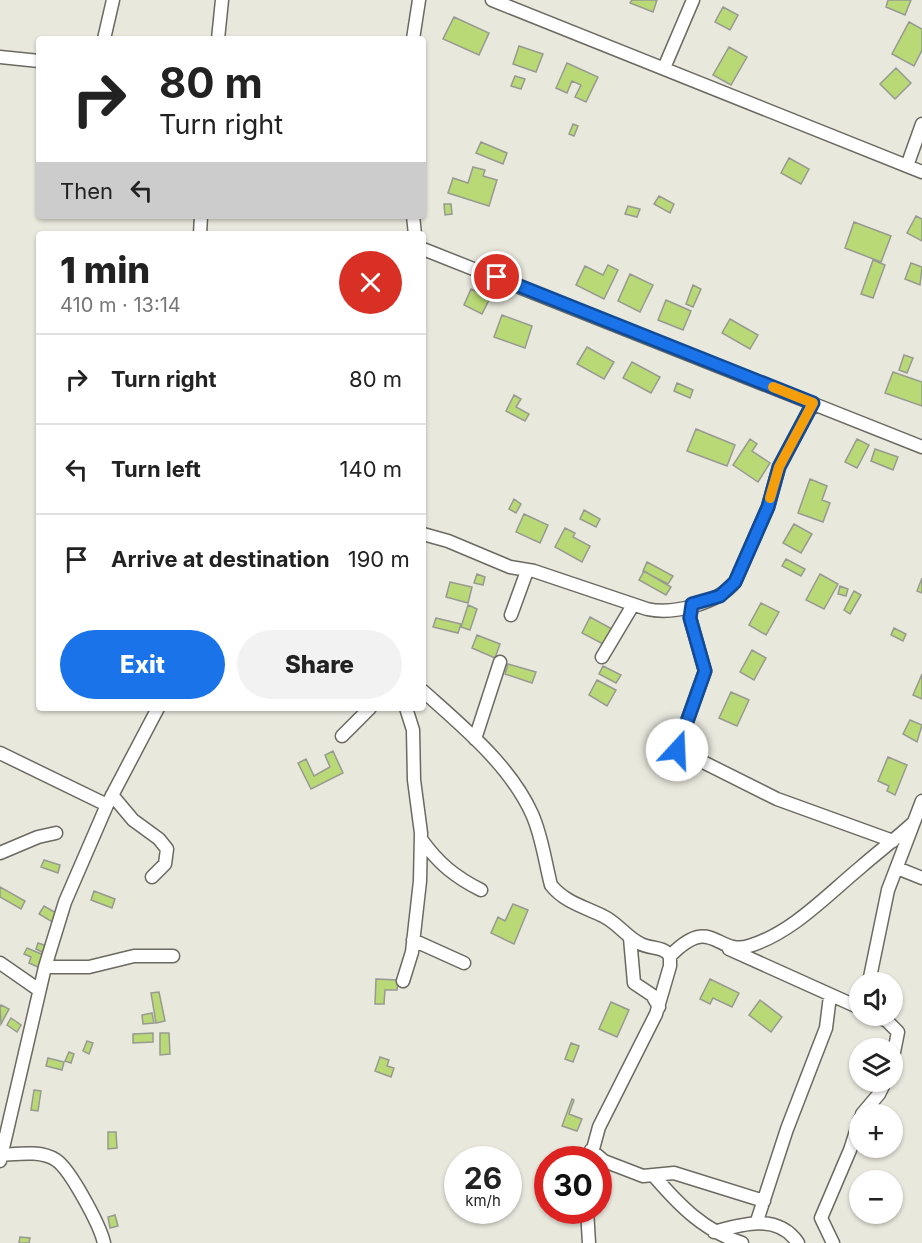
<!DOCTYPE html>
<html lang="en">
<head>
<meta charset="utf-8">
<style>
	:root { --surface:#fff; --page:#f2f2f2; --text:#222; --muted:#767676; --line:#e0e0e0; --accent:#1a73e8 }
	body { margin:0; font-family:Inter,sans-serif; background:var(--page); color:var(--text); height:100vh; display:flex; flex-direction:column; font-size:22px; white-space:nowrap }
	* { box-sizing:border-box; margin:0 }
	p { font-size:20px; color:var(--muted) }
	.icon { flex:none; width:33px; height:33px; fill:none; stroke:currentColor; stroke-width:2; stroke-linecap:round; stroke-linejoin:round }
	.map { position:relative; flex:1; overflow:hidden }
	.panel { position:absolute; left:36px; top:231px; width:390px; height:480px; display:flex; flex-direction:column; background:var(--surface); border-radius:6px; box-shadow:0 2px 4px #0004 }
	.panel>* { flex:none }
	.banner { position:absolute; left:36px; top:36px; width:390px; height:183px; border-radius:6px; box-shadow:0 2px 4px #0004; background:#fff; color:var(--text); overflow:hidden }
	.fabs { position:absolute; left:849px; top:972px; display:grid; gap:12px }
	.fabs a { display:grid; place-items:center; width:54px; height:54px; border-radius:50%; background:var(--surface); box-shadow:0 2px 4px #0004; font-size:30px }
	.speed { position:absolute; left:444px; top:1146px; display:flex; gap:12px; font-size:30px; font-weight:700; text-align:center }
	.speed>* { display:grid; place-content:center; width:78px; height:78px; border-radius:50%; background:var(--surface); box-shadow:0 2px 4px #0004; line-height:1 }
	.speed small { font-size:15px; font-weight:400 }
	.speed .limit { border:9px solid #d22; background:#fff; color:#111 }
	.pin { position:absolute; display:grid; place-items:center; width:51px; height:51px; color:#fff; margin:-26px; border:3px solid #fff; border-radius:50%; box-shadow:0 2px 6px #0007 }
	.me { position:absolute; width:66px; margin:-33px; rotate:20deg; stroke-linejoin:round; filter:drop-shadow(0 0 4px #0008) }
	.turn { display:flex; align-items:center; gap:21px; height:126px; padding:0 24px; font-size:27px }
	.turn .icon { width:78px; height:78px; stroke-width:2.5 }
	.turn b { display:block; font-size:42px; line-height:51px }
	.then { display:flex; align-items:center; height:57px; padding:0 24px; background:#0003; gap:12px; font-size:22px }
	.round { display:grid; place-items:center; flex:none; width:63px; height:63px; border-radius:32px; background:var(--page) }
	.overview { display:flex; align-items:center; justify-content:space-between; height:102px; padding:0 24px }
	h1 { font-size:36px; font-weight:800; line-height:45px }
	.action { display:flex; gap:12px; margin-top:auto; padding:12px 24px }
	.action a { flex:1; height:69px; border-radius:36px; background:var(--accent); color:#fff; font-size:24px; font-weight:800; line-height:69px; text-align:center }
	.action a+a { background:var(--page); color:var(--text) }
	ul { padding:0; list-style:none }
	li { display:flex; align-items:center; gap:18px; height:90px; padding:0 24px; border-top:2px solid var(--line) }
	li div { flex:1 }
	li b { display:block; font-size:22px }
	li em { font-style:normal }
	.map>svg:first-child { display:block }
	.building { fill:#b9d876; stroke:#979a91; stroke-width:1.5 }
	.lines { fill:none; stroke-linecap:round; stroke-linejoin:round }
	.minor-casing { stroke:#6b6a61; stroke-width:15 }
	.minor { stroke:#fff; stroke-width:12 }
	.route-casing { stroke:#114b97; stroke-width:15 }
	.route { stroke:#1a73e8; stroke-width:10 }
	.slow { stroke:#f59e0b; stroke-width:10 }
</style>
</head>
<body>
<div class="map">
<svg width="922" height="1243" viewBox="0 0 922 1243">
	<rect width="100%" height="100%" fill="#e9e8dd"/>
	<path class="building" d="M632,0H657L653,12L630,3Z
		M888,0H911L905,15L886,7Z
		M723,7L738,15L730,30L715,22Z
		M454,17L489,33L479,55L443,39Z
		M909,22L922,29V50L914,66L892,54Z
		M519,46L543,54L536,72L513,64Z
		M729,47L747,57L731,85L713,75Z
		M567,63L598,77L586,102L575,97L581,85L572,81L567,93L556,88Z
		M896,68L911,83L895,99L880,84Z
		M515,76L525,79L521,89L511,86Z
		M573,124L578,126L574,136L569,134Z
		M481,142L507,153L503,164L476,153Z
		M789,158L809,169L801,184L781,173Z
		M473,167L485,170L483,176L497,180L489,206L448,193L453,178L468,183Z
		M659,196L674,204L670,213L654,204Z
		M444,204H451L452,214L445,215Z
		M628,206L640,209L637,217L625,214Z
		M916,216L922,219V241L907,233Z
		M854,222L891,236L881,262L845,248Z
		M873,260L885,265L873,298L861,294Z
		M911,263L922,267L920,285L905,279Z
		M608,265L618,270L604,299L576,285L585,266L603,275Z
		M630,274L653,285L640,312L618,301Z
		M693,285L701,289L693,307L686,304Z
		M471,289L490,298L482,314L464,305Z
		M666,300L691,311L683,330L658,320Z
		M502,315L532,326L525,348L494,337Z
		M730,319L758,335L750,349L722,333Z
		M587,347L614,362L604,379L577,364Z
		M904,355L913,358L907,373L899,370Z
		M632,362L660,377L651,393L623,378Z
		M893,372L922,382V406L885,393Z
		M677,383L693,390L690,398L674,391Z
		M514,395L521,399L516,407L529,414L525,421L506,411Z
		M696,429L735,445L727,466L687,451Z
		M750,439L757,444L752,451L770,463L758,482L733,465Z
		M857,439L869,445L857,468L845,462Z
		M875,449L898,457L893,470L871,461Z
		M810,479L827,486L822,500L830,503L823,522L798,513Z
		M514,499L521,504L516,513L509,509Z
		M584,510L600,519L596,527L580,519Z
		M524,514L548,525L540,543L516,532Z
		M794,524L812,534L801,553L783,543Z
		M565,528L575,533L573,537L590,546L582,562L555,547Z
		M786,559L805,569L801,576L782,566Z
		M647,562L673,576L668,584L643,571Z
		M644,571L671,587L666,595L639,580Z
		M477,574L485,577L483,585L474,583Z
		M820,574L838,584L824,609L806,600Z
		M922,578V593L917,591Z
		M450,582L472,587L468,603L446,597Z
		M840,586L848,589L846,596L838,594Z
		M854,591L861,595L850,614L844,610Z
		M761,603L779,612L766,635L749,625Z
		M468,605L477,609L470,630L461,627Z
		M590,617L612,629L603,644L582,633Z
		M436,618L461,624L458,633L433,627Z
		M894,628L906,634L903,641L891,635Z
		M477,635L500,644L495,658L472,648Z
		M752,650L766,658L754,680L740,672Z
		M508,664L536,672L532,683L505,674Z
		M603,666L621,675L616,683L599,674Z
		M922,674V699L913,695Z
		M597,680L616,690L607,706L589,695Z
		M731,692L749,700L737,726L719,718Z
		M910,720L922,725L917,742L903,734Z
		M333,751L343,773L311,789L298,763L306,759L314,776L330,767L325,755Z
		M888,757L907,765L895,795L887,791L889,786L878,781Z
		M44,860L60,865L58,873L41,867Z
		M0,887L25,901L21,909L0,897Z
		M94,891L115,899L112,908L91,900Z
		M513,904L528,910L514,944L491,933L498,917L505,921Z
		M44,906L58,914L54,923L39,914Z
		M38,943L47,946L44,953L36,949Z
		M27,948L46,956L40,968L29,963L31,957L24,954Z
		M376,979L398,980L397,990H385L384,1004H375Z
		M710,979L739,993L732,1007L713,998L710,1004L700,999Z
		M159,992L165,1021L156,1023L151,993Z
		M760,1000L782,1017L771,1032L749,1015Z
		M611,1002L629,1010L617,1037L599,1029Z
		M1,1005L9,1009L1,1024L0,1007Z
		M152,1013L154,1023L143,1024L142,1015Z
		M11,1018L21,1025L17,1032L7,1025Z
		M153,1033V1042L133,1043V1034Z
		M160,1033H169L170,1054L160,1055Z
		M87,1041L93,1043L89,1054L83,1051Z
		M571,1043L579,1046L573,1062L565,1059Z
		M69,1052L74,1054L71,1063L65,1061Z
		M380,1057L389,1060L387,1066L394,1068L391,1077L375,1071Z
		M48,1058L64,1062L62,1070L46,1066Z
		M34,1090L41,1091L38,1111L31,1110Z
		M572,1099L574,1100L569,1114L582,1119L577,1131L562,1126Z
		M108,1132H116L117,1148L108,1149Z
		M115,1215L118,1226L110,1228L108,1217Z
		M20,1237L30,1238L29,1243H19Z"/>
	<g class="lines">
		<g class="minor-casing">
			<path id="minor" d="M492,0L922,172
				M104,39L113,0
				M218,39L222,0
				M413,39L419,0
				M0,57L39,61
				M664,68L693,0
				M907,166L922,124
				M413,216L415,234
				M200,234L201,216
				M423,249L922,447
				M423,534L448,541L510,567L534,571L647,609C674,615 718,603 735,582L768,507L779,467L813,403
				M692,605L690,618L705,671L677,749L777,799L893,841
				M511,615L527,571
				M602,657L633,605
				M423,691C462,726 510,765 532,814C542,836 545,862 551,885C564,902 585,907 603,916C618,923 626,937 641,944C651,949 663,946 670,956V966L656,1014L599,1127L590,1160
				M342,736L370,708
				M475,739L500,662
				M0,753L107,805
				M112,795L133,820L159,839L167,849L165,864L152,877
				M421,839C438,863 455,877 481,890
				M0,853L38,837L56,833
				M897,868L922,878
				M630,938L634,983L652,995L659,1007
				M413,940L464,963
				M729,949L860,1008
				M670,956C712,913 716,956 749,946C792,933 827,895 861,867C878,852 897,838 914,822
				M0,963L39,990
				M45,967H89L134,956H173
				M403,981L412,952L420,881L421,833L414,780L413,730L406,708
				M869,982L888,890L922,801
				M876,1016L887,1021L898,1032L892,1062
				M862,1114L879,1094L885,1082
				M591,1150L604,1161L643,1176L674,1173L764,1201
				M1,1155C18,1154 41,1150 56,1160C70,1169 100,1225 104,1243
				M0,1161L45,967L65,902L107,805L158,708
				M654,1176C679,1205 704,1231 742,1243
				M587,1210L589,1243
				M757,1221L787,1129L826,1028L830,996
				M714,1232C742,1224 778,1213 798,1243
				M833,1243L821,1218L850,1150L860,1119"/>
		</g>
		<use href="#minor" class="minor"/>
	</g>
	<g class="lines">
		<g class="route-casing">
			<path id="route" d="M497,277L813,403L779,467L768,507L735,582L720,596L692,604L690,618L705,671L677,750"/>
		</g>
		<use href="#route" class="route"/>
		<path class="slow" d="M770,498L779,467L813,403L773,387"/>
	</g>
</svg>
<div class="fabs">
<a><svg class="icon" aria-label="sound" viewBox="0 0 24 24"><path d="M4 9h4l5-4v14l-5-4H4zM17 9q2 3 0 6"/></svg></a>
<a><svg class="icon" aria-label="layers" viewBox="0 0 24 24"><path d="M12 4l9 5-9 5-9-5zM3 14l9 5 9-5"/></svg></a>
<a>+</a>
<a>−</a>
</div>
<div class="speed"><div>26<small>km/h</small></div><div class="limit">30</div></div>
<div class="pin" style="left:497px;top:277px;background:#d93025"><svg class="icon" aria-label="arrive" viewBox="0 0 24 24"><path d="M6 21V4h12l-3 4 3 4H6"/></svg></div>
<svg class="me" style="left:677px;top:750px" viewBox="-20 -20 40 40"><circle r="19" fill="#fff"/><path d="M0-13L10 11 0 6-10 11z" fill="#1a73e8"/></svg>
<div class="banner">
<div class="turn"><svg class="icon" aria-label="right" viewBox="0 0 24 24"><path d="M7 20v-9h11M14 6l5 5-5 5"/></svg><div><b>80 m</b>Turn right</div></div>
<div class="then">Then<svg class="icon" aria-label="left" viewBox="0 0 24 24"><path d="M17 20v-9H6M10 6l-5 5 5 5"/></svg></div>
</div>
<section class="panel">
<div class="overview"><div><h1>1 min</h1><p>410 m · 13:14</p></div><a class="round" style="background:#d93025;color:#fff"><svg class="icon" aria-label="close" viewBox="0 0 24 24"><path d="M6 6l12 12M18 6L6 18"/></svg></a></div>
<ul>
<li><svg class="icon" aria-label="right" viewBox="0 0 24 24"><path d="M7 20v-9h11M14 6l5 5-5 5"/></svg><div><b>Turn right</b></div><em>80 m</em></li>
<li><svg class="icon" aria-label="left" viewBox="0 0 24 24"><path d="M17 20v-9H6M10 6l-5 5 5 5"/></svg><div><b>Turn left</b></div><em>140 m</em></li>
<li><svg class="icon" aria-label="arrive" viewBox="0 0 24 24"><path d="M6 21V4h12l-3 4 3 4H6"/></svg><div><b>Arrive at destination</b></div><em>190 m</em></li>
</ul>
<div class="action"><a>Exit</a><a>Share</a></div>
</section>
</div>
</body>
</html>
